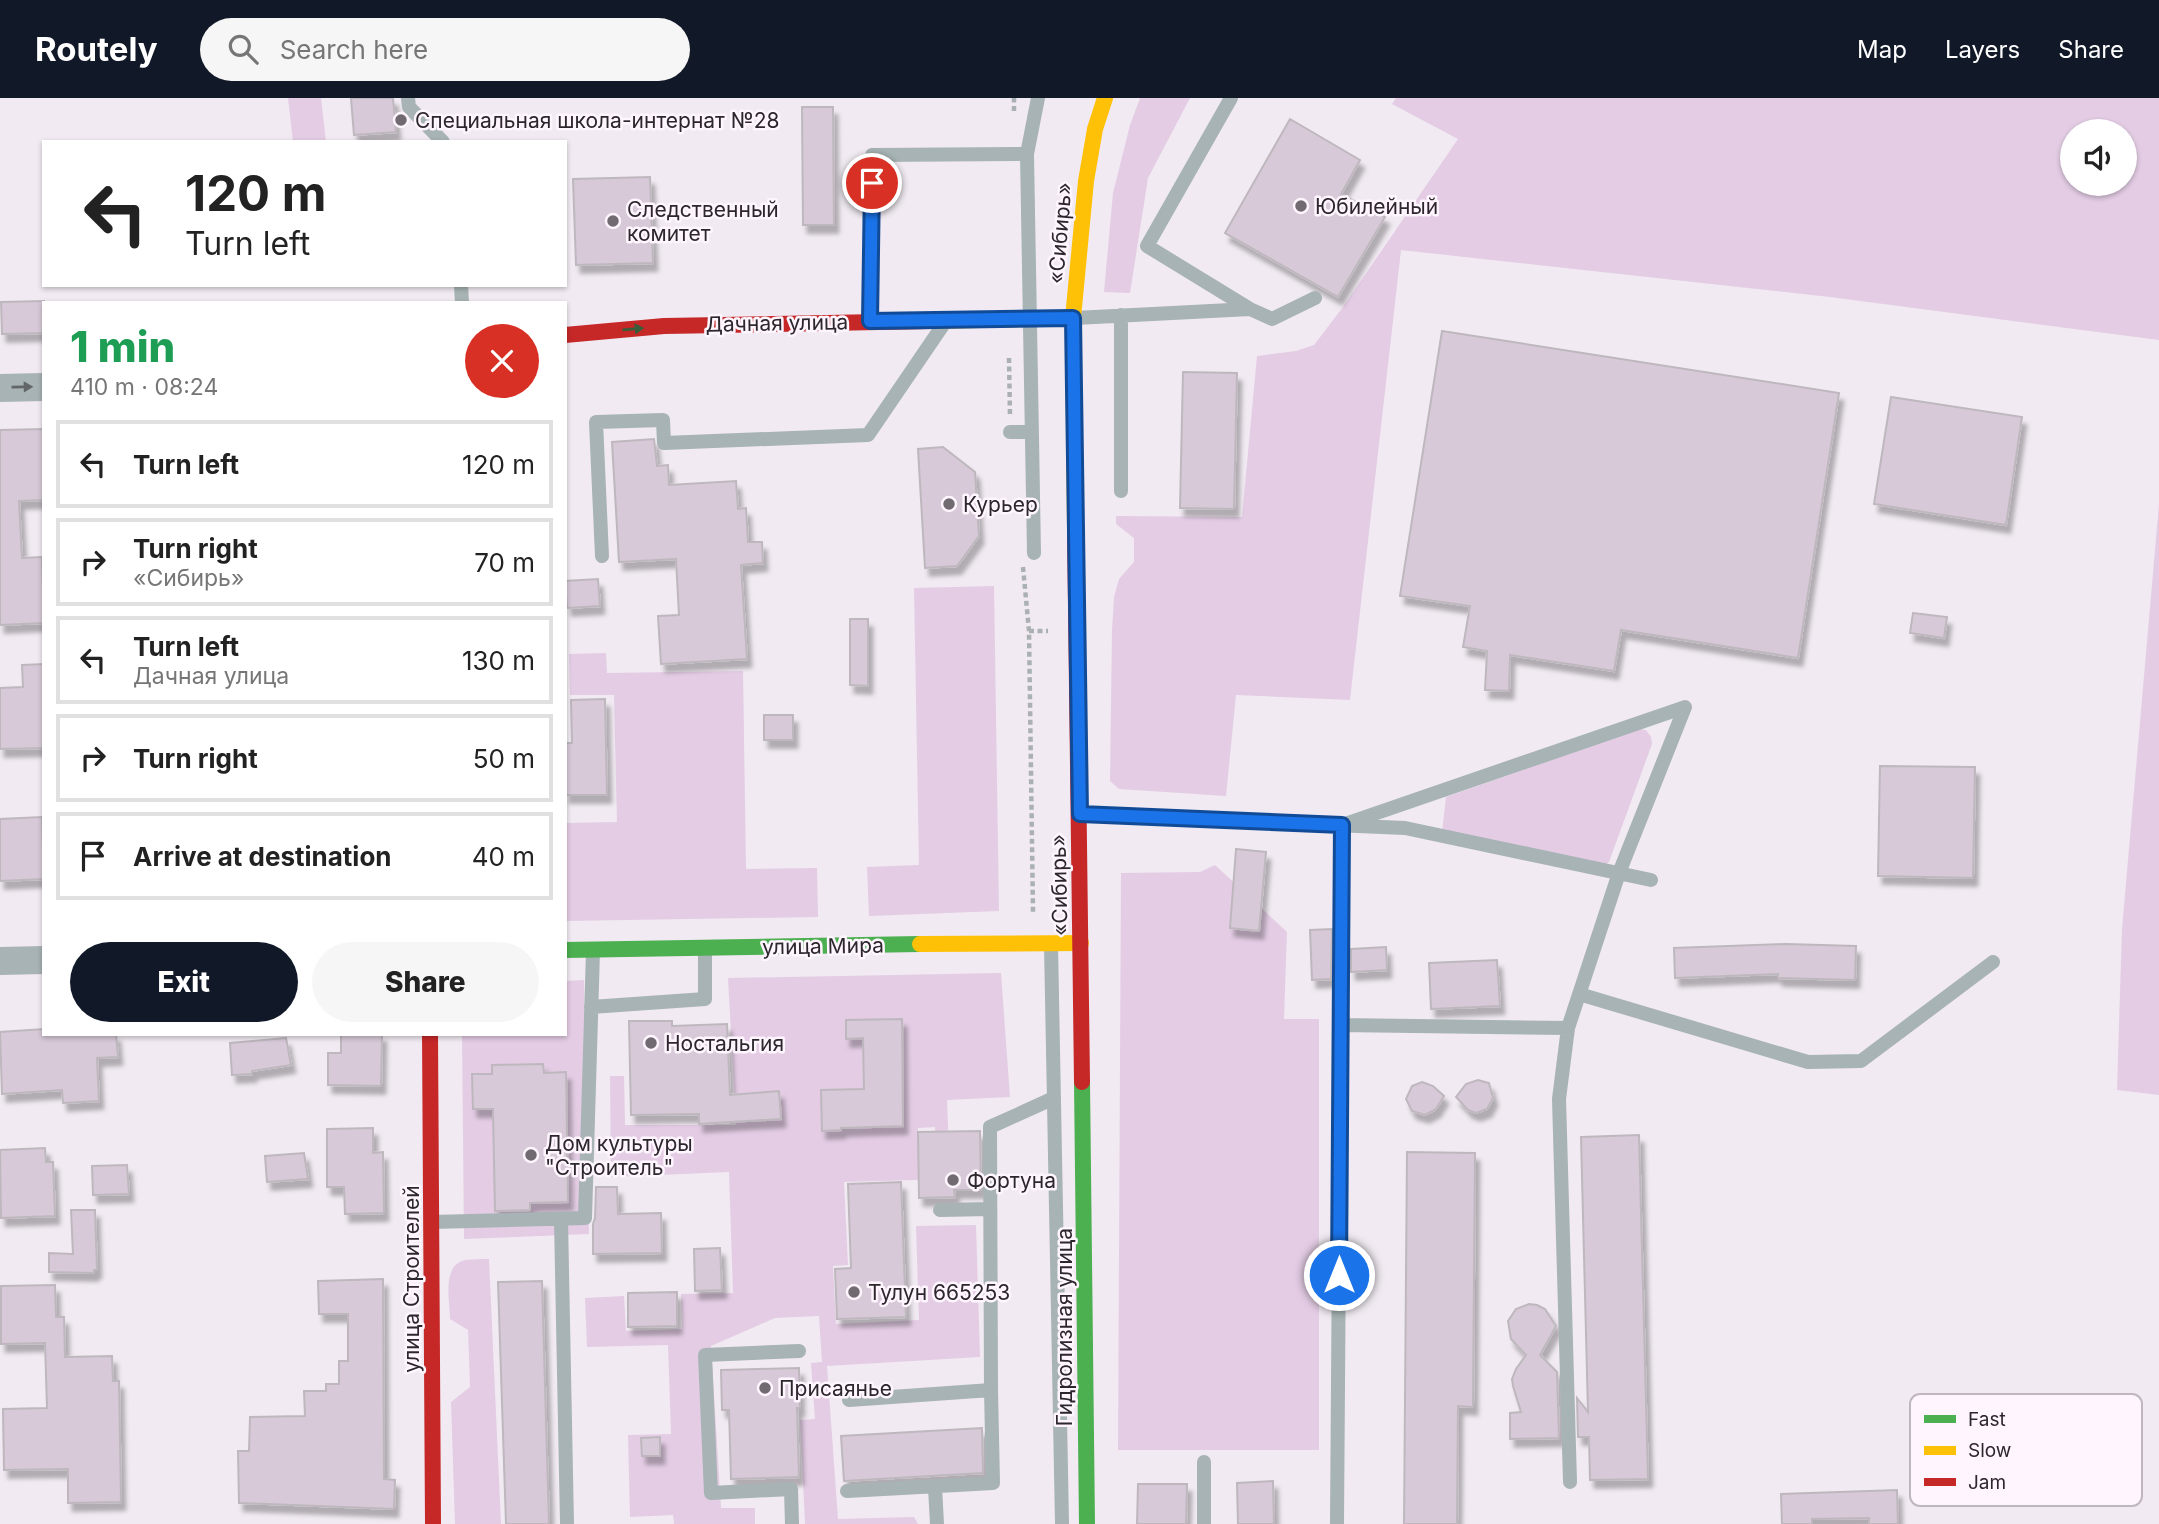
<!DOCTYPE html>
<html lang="en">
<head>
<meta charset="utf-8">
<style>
	:root { --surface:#fff; --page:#f6f6f6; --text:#222; --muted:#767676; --line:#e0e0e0; --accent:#111827 }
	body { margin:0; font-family:Inter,sans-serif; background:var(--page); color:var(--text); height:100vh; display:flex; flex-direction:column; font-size:26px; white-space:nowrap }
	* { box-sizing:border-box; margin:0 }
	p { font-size:23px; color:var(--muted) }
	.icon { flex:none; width:38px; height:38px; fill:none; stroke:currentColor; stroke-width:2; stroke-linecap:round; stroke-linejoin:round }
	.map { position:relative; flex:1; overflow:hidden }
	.drawer { position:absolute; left:42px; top:203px; width:525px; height:735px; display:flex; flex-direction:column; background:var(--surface); border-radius:0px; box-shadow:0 2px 5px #0004 }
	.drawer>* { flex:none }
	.top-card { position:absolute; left:42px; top:42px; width:525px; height:147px; border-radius:0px; box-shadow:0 2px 5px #0004; background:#fff; color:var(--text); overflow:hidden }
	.buttons { position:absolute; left:2060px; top:21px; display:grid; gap:14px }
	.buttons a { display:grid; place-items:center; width:77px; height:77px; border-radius:50%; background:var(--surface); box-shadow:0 2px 5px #0004; font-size:35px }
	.pin { position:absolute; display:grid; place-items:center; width:60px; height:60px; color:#fff; margin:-30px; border:4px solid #fff; border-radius:50%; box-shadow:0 2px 7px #0007 }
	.me { position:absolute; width:77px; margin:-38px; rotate:0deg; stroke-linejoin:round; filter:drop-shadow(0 0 5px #0008) }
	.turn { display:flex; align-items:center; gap:24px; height:147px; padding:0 28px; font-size:32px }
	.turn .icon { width:91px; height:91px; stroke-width:2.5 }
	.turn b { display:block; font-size:49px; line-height:60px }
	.round { display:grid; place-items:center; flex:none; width:74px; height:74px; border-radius:37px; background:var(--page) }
	.head { display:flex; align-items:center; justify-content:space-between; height:119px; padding:0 28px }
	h1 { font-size:42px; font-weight:800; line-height:52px; color:#1e9e55 }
	.action { display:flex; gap:14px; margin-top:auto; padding:14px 28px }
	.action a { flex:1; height:80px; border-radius:42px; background:var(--accent); color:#fff; font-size:28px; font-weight:800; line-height:80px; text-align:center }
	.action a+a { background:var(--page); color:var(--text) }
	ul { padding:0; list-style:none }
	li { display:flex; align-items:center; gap:21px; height:88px; margin:0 14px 10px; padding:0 14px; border:4px solid var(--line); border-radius:0px }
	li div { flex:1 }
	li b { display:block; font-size:26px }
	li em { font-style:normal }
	header { display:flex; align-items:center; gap:42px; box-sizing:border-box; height:98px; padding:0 35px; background:var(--accent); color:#fff }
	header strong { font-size:33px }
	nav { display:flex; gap:38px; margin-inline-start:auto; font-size:24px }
	.search { width:490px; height:63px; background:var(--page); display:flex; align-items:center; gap:18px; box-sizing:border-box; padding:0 24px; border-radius:38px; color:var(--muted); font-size:26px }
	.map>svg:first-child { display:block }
	.green { fill:#e3cce4; fill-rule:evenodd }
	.building { fill:#d7c9d8; stroke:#beb8be; stroke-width:2; filter:url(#shadow) }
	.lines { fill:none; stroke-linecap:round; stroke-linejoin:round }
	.path { stroke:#abb1b3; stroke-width:4.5; stroke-dasharray:5 3.5; stroke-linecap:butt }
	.lane { stroke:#a7b3b4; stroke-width:14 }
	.street { stroke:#a7b3b4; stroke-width:28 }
	.fast { stroke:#4caf50; stroke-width:16 }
	.slow { stroke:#ffc107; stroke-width:16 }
	.jam { stroke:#c62828; stroke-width:16 }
	.oneway { fill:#395d3a }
	.oneway2 { fill:#636669 }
	.route-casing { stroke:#114b97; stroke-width:18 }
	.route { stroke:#1a73e8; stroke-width:12 }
	.poi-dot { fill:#716b71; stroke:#fef5fe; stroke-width:2.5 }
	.labels { text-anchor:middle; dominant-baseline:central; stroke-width:5; stroke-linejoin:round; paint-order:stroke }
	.poi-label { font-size:21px; fill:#2c272c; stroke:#fef5fe; text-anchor:start }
	.street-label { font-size:21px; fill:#2c272c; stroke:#fef5fe }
	.key { fill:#fef5fe; stroke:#bfb7bf; stroke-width:2 }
	.key-label { font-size:19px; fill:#2c272c }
</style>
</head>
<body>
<header>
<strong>Routely</strong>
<div class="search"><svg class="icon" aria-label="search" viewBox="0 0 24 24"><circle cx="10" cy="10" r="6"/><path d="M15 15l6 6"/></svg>Search here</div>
<nav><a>Map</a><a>Layers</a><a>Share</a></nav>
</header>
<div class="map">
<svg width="2159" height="1426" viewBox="0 0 2159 1426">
	<defs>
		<filter id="shadow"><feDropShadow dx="4.5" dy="8" stdDeviation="2" flood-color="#0004"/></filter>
	</defs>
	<rect width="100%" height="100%" fill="#f1eaf2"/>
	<path class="green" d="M288,0H321L326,44H293Z
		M1140,0H1190L1148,80L1130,195L1104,194L1113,95L1130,27Z
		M1396,0H2159V242L1830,199L1401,152L1350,602L1236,597L1226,698L1119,691L1110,683L1112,532L1114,499L1119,481L1134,464V440L1116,426V418L1242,419L1257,258L1296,253L1314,247L1343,209L1458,41L1392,6ZM2072,33H2124V86H2072Z
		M2159,406V997L2117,992L2122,831Z
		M994,488L999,813L869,818L867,769L919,767L914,490Z
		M606,555L607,575L743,573L746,771L817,770L818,819L565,823V725L617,724L614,597H570L569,556Z
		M1640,631L1646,632L1651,639L1652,646L1609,764L1600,771L1442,734L1446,699Z
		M1215,767L1287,834L1284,921H1319V1352H1118L1121,775L1200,774Z
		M1001,875L1010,999L947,1002L950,1081L844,1084L848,1167L833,1168L836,1226L919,1222L916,1128L976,1127L980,1259L827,1268L838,1421L914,1419L918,1426H805L800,1322L815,1321L811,1265L822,1264L819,1218L775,1220L711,1248L721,1410H755V1426H674L673,1417L630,1419L628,1337L671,1336L668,1247L587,1249L585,1200L624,1198L626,1233L682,1231L681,1196L733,1195L729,1074L611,1079L610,978H624L625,1027H736L728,880ZM900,921L903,1028L865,1029L863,940H846V922ZM821,992H840L841,1033H822ZM779,993L781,1021L760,1023L758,995ZM935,1029L937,1066H919L918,1030ZM660,1339V1358H642L641,1340Z
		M584,882L589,1136L464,1141L462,936H565V883Z
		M489,1161L501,1426H455L451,1304L470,1289L468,1232L450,1221C450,1203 441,1166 466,1162C474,1161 482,1161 489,1161Z"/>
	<path class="building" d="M351,0H393L396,34L354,37Z
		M802,9H833L834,127H803Z
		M1290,21L1360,62L1341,96L1385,119L1338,199L1225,135Z
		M650,79L653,165L576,167L573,81Z
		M44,203V235L2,236L1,204Z
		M1442,233L1839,295L1798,560L1621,532L1614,573L1510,557L1509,593L1485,592L1487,553L1463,549L1470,508L1400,498Z
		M1183,274L1237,275L1234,411L1180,410Z
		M1891,299L2022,319L2006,427L1874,406Z
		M44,331V402L19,403L22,460L42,459L44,525L0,527V332Z
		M654,341L657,368L668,367L669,387L736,383L738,411L746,410L748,444H762L763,465L741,467L747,561L661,566L658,518L679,517L676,461L619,464L612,344Z
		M943,349L975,374L979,438L957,468L925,470L918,351Z
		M598,481L600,508L567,510L565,483Z
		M1913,515L1947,519L1944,540L1910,535Z
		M850,521H868V588L850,587Z
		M44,566V650L0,651V590L23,589L22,567Z
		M605,601L607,697H565V645H572L571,602Z
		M764,617H793V642H764Z
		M1880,668L1975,669L1973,780L1878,778Z
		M42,719L44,781L0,783V721Z
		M1236,751L1266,754L1259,833L1230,830Z
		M1332,831L1331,881L1312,882L1310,832Z
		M1786,846L1856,848L1855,882L1778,880V876L1675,880L1674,850Z
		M1386,849L1387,872L1351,874V851Z
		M1497,862L1500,908L1431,911L1429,865Z
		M902,921L903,1028L841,1030V1032L822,1033L821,992L864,991L863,940L846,941V922Z
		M629,923H672V928L727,926L730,997L779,993L781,1021L699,1026V1016L631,1017Z
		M44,931V936H116L118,959L97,960L99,1003L63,1005L62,992L2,996L0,934Z
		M341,936H382L381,988L328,987V955H341Z
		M286,940L291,967L252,973V976L232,977L230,945Z
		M543,966L544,975L566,974L568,1104L530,1105V1112L495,1113L493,1011H473L472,976H492V967Z
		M1478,982L1489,985L1493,1000L1487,1011L1476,1015L1468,1012L1456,999L1466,986Z
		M1422,984L1433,988L1444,998L1436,1011L1425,1017L1412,1013L1406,1001L1412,988Z
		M373,1030V1055L383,1054L384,1115L345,1116L344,1089H327V1031Z
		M980,1033L981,1092H954L955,1099L919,1100L918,1034Z
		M1639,1037L1648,1381L1590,1382L1589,1339H1578L1577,1300L1588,1314L1581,1039Z
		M45,1050L46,1064H53L55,1118L1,1120L0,1052Z
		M1407,1054L1475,1055L1473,1309L1458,1308L1457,1426H1404Z
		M304,1055L308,1081L267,1084L265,1058Z
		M127,1067L129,1096L93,1097L92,1068Z
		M901,1084L906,1219L837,1221L835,1171L851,1170L848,1086Z
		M596,1089H617L618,1116L661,1115L662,1155L593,1156V1126L595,1120Z
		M71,1112H95L97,1172H94V1175L49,1174V1155L73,1156Z
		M720,1150L722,1192L695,1193L694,1151Z
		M383,1181L384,1381L395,1382L394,1411L239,1405L238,1353H249L250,1319L305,1318L304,1293H326V1286H339V1263H348V1216H319L318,1183Z
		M542,1183L549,1426H506L498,1184Z
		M55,1187L56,1219H64L65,1259L112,1258L113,1283H119L121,1404L68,1405V1371L4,1372L3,1311L47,1310L45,1245L1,1246V1188Z
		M677,1194V1228L628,1229V1195Z
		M1529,1206L1537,1207L1545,1211L1556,1228L1540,1257L1557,1274L1559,1340L1510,1341V1315L1521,1314L1513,1288L1512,1281L1516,1271L1526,1257L1511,1241L1508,1223L1516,1211Z
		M799,1270L800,1310H797L799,1379L731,1381L729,1312H722L721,1272Z
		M982,1330L983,1375L844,1383L841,1338Z
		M660,1339V1358H642L641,1340Z
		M1273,1383L1274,1426H1238L1237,1385Z
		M1138,1386H1187L1186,1426H1137Z
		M1897,1392L1898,1426H1869V1420L1812,1421V1426H1782L1781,1396Z"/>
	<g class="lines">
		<path class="path" d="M1014,13V0
			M1009,260L1010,318
			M1023,469L1029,533L1033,814
			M1029,533H1048"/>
		<path class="lane" d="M408,0L409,9L443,44
			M1027,56L1034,455
			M461,187L462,205
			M1250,211L1272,221L1315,200
			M1121,217V393
			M1075,220L1250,211L1147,148L1231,0
			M870,222L872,57L1027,56L1038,0
			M1010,334H1031
			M602,458L596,324L663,322L664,345L868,337L943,227
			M1081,716L1405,730L1651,782
			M1051,846L1062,1426
			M1579,896L1808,964L1861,963L1993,864
			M591,909L705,901V851
			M1340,927L1568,930
			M940,1112L989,1111
			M561,1122L567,1426
			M432,1124L585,1120L593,853
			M849,1302L991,1292L990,1029L1054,1000
			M935,1389L937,1426
			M847,1393L993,1385L991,1292
			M792,1426L791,1391L711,1395L705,1257L799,1253
			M1204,1426V1364
			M1337,1426L1342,727L1685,609L1619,775L1568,930L1559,1001L1570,1384"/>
		<path class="street" d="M0,290L44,289
			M0,863L44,862"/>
		<path class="fast" d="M565,852L920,846
			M1082,984L1087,1426"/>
		<path class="slow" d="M931,223L1073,220
			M1075,430L1073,220L1086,83L1095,31L1105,0
			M920,846L1081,845"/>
		<path class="jam" d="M565,237L664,228L931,223
			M1075,430L1082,984
			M430,936L433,1426"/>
	</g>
	<defs><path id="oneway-solid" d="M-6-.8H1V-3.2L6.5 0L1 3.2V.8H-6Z" transform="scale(1.75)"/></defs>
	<use class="oneway" href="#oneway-solid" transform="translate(633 231) rotate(-5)"/>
	<use class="oneway2" href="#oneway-solid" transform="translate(22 289) rotate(-1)"/>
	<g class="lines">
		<g class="route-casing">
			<path id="route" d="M872,85L870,223L1073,220L1080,716L1342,727L1339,1177"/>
		</g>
		<use href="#route" class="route"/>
	</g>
	<g class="poi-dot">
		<circle cx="401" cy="22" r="7"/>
		<circle cx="1301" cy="108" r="7"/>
		<circle cx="613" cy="123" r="7"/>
		<circle cx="949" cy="406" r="7"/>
		<circle cx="651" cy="945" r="7"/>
		<circle cx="531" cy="1057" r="7"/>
		<circle cx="953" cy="1082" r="7"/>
		<circle cx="854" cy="1194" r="7"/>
		<circle cx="765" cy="1290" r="7"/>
	</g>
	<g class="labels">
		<g class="poi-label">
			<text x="415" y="22">Специальная школа-интернат №28</text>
			<text x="1315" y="108">Юбилейный</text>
			<text x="627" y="111">Следственный<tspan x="627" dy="24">комитет</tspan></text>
			<text x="963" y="406">Курьер</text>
			<text x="665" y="945">Ностальгия</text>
			<text x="545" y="1045">Дом культуры<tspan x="545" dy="24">"Строитель"</tspan></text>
			<text x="967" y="1082">Фортуна</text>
			<text x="868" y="1194">Тулун 665253</text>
			<text x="779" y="1290">Присаянье</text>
		</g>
		<g class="street-label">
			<text transform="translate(1060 135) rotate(-85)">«Сибирь»</text>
			<text transform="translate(777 225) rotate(-1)">Дачная улица</text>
			<text transform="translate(1059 787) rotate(-91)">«Сибирь»</text>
			<text transform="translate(823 848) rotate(-1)">улица Мира</text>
			<text transform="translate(411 1181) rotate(-90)">улица Строителей</text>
			<text transform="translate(1064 1229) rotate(-90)">Гидролизная улица</text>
		</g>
	</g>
	<rect x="1910" y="1296" width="232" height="112" rx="10" class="key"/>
	<rect x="1924" y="1317" width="32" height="8" fill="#4caf50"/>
	<rect x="1924" y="1348" width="32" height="9" fill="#ffc107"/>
	<rect x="1924" y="1380" width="32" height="8" fill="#c62828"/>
	<g class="key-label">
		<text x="1968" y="1328">Fast</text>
		<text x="1968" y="1359">Slow</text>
		<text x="1968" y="1391">Jam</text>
	</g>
</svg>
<div class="buttons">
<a><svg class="icon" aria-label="sound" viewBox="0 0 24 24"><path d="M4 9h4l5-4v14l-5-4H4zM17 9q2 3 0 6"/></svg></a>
</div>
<div class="pin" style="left:872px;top:85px;background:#d93025"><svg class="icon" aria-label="arrive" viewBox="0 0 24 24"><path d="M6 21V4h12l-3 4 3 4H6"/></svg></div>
<svg class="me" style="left:1339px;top:1177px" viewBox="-20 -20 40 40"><circle r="17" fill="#1a73e8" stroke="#fff" stroke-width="3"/><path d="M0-11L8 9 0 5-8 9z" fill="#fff"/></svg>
<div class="top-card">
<div class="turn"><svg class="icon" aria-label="left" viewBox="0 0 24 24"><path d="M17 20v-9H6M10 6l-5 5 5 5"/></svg><div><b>120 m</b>Turn left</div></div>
</div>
<section class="drawer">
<div class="head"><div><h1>1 min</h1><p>410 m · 08:24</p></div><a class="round" style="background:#d93025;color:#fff"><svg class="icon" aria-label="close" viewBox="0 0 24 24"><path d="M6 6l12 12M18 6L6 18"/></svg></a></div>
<ul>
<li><svg class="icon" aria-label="left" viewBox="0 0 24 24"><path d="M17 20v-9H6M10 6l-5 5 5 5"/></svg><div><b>Turn left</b></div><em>120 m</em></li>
<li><svg class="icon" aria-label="right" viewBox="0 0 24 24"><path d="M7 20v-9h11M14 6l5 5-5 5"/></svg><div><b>Turn right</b><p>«Сибирь»</p></div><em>70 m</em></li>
<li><svg class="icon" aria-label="left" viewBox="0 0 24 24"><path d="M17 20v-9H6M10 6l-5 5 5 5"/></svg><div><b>Turn left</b><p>Дачная улица</p></div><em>130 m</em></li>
<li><svg class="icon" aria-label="right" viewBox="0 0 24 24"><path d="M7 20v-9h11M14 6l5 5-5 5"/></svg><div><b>Turn right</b></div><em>50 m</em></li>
<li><svg class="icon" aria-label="arrive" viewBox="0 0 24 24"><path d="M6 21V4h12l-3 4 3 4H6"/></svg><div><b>Arrive at destination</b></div><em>40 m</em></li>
</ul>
<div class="action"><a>Exit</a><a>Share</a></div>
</section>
</div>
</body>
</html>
